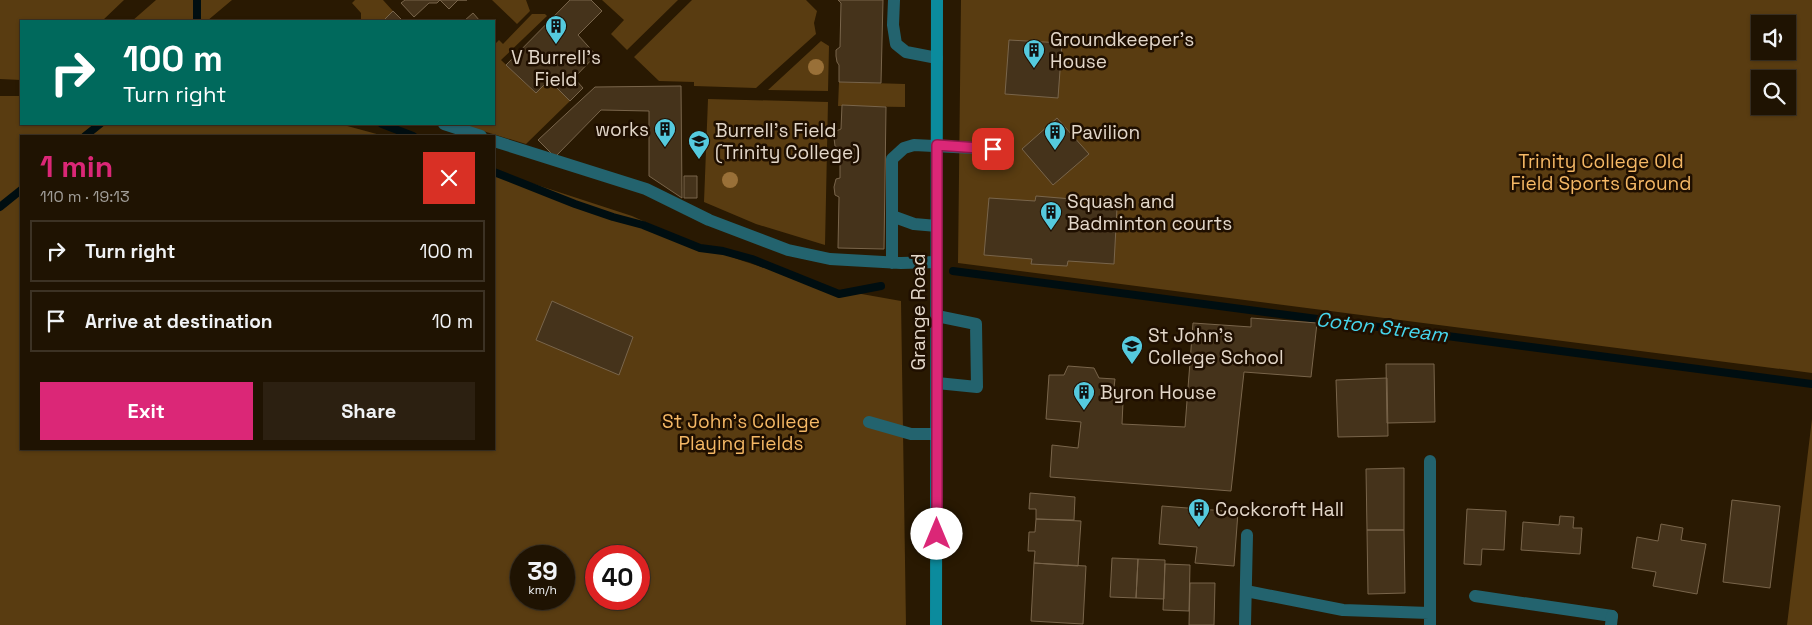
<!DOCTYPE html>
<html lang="en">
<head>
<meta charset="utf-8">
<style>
	:root { --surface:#1f1302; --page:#2c2011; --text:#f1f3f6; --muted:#a19e99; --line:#3c3224; --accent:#db2777 }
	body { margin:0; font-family:"Space Grotesk",sans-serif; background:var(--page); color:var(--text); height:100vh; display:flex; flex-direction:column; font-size:19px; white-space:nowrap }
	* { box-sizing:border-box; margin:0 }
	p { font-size:16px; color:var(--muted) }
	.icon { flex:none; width:28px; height:28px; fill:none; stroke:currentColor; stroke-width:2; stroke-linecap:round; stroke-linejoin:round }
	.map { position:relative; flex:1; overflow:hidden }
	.drawer { position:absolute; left:20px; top:135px; width:475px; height:315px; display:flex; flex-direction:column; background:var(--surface); border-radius:0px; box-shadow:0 1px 4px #0004,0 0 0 1px var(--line) }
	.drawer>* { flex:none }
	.banner { position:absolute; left:20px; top:20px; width:475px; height:105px; border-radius:0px; box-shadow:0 1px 4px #0004,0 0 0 1px var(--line); background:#00695c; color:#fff; overflow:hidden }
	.controls { position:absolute; left:1751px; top:15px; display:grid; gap:10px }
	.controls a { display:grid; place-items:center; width:45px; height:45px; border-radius:0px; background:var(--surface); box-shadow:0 1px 4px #0004,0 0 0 1px var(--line); font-size:25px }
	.speed { position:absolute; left:510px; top:545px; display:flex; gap:10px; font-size:25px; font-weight:700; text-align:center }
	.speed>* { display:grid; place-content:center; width:65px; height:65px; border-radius:50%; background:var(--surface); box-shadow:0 1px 4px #0004,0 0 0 1px var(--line); line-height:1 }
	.speed small { font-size:12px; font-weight:400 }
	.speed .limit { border:8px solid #d22; background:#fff; color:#111 }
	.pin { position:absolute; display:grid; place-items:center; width:42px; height:42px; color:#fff; margin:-21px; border-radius:10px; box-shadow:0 2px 8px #0006 }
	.me { position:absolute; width:55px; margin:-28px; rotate:0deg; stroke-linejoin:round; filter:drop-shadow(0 0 4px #0008) }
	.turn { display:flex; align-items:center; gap:18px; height:105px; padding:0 20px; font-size:22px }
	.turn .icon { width:65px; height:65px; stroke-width:2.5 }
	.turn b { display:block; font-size:35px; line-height:42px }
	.round { display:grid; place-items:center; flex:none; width:52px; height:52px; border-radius:0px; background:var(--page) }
	.headline { display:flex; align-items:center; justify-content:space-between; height:85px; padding:0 20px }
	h1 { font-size:30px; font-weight:700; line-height:38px; color:var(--accent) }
	.button { display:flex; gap:10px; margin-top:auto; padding:10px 20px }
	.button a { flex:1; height:58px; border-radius:0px; background:var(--accent); color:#fff; font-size:20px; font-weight:700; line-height:58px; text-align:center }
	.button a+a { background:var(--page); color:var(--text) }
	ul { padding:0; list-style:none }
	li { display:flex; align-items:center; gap:15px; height:62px; margin:0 10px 8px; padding:0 10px; border:2px solid var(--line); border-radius:0px }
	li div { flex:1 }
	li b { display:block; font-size:19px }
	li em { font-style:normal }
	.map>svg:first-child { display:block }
	.green { fill:#593c11; fill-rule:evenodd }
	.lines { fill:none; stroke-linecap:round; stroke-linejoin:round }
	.stream { stroke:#000e11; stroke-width:8 }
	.building { fill:#45331b; stroke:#79654b }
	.lane { stroke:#23636e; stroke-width:12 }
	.street { stroke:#23636e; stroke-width:12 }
	.secondary { stroke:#0b8b9d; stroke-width:12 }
	.tree { fill:#997038 }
	.route-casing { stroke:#8e194d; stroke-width:12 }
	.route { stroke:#db2777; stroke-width:9 }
	.labels { text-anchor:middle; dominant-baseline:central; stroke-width:5; stroke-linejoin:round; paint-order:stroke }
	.poi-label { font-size:19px; fill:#e3d7c9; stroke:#1f0f00; text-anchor:start }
	.park-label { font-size:19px; fill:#f5b865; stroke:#1f0f00 }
	.street-label { font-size:19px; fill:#e3d7c9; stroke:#1f0f00 }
	.water-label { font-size:20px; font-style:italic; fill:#46d5ec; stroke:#1f0f00 }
</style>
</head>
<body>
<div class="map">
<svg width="1812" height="625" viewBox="0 0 1812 625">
	<rect width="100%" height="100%" fill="#291902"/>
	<path class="green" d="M0,0H124L102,21H21V80L0,79Z
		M156,0H232L207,21H132Z
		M355,0H383L393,11L383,21H361V13L352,3Z
		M492,0H526L530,11L517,24Z
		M602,0H678L627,50L611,34L624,20Z
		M692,0H806L817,11L814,23L816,34L756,88L694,86V82L659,81L634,57Z
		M961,0H1812V373L958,263ZM1760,24H1788V51H1760ZM1760,79H1788V106H1760Z
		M532,14H545L547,16L501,60L536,93L549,80L570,101L526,144L460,124H494V45L499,40L503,44Z
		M821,41L829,46L828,91L768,90Z
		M839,82L905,84V107L838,106Z
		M0,96H21V124H340L384,136H21V449H494V171L632,216L687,241L743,261L828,288L901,301L906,625H0ZM521,556H564V599H521ZM596,556H639V599H596Z
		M708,99L828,102L825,245L756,224L704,202Z
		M1812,419V625H1787Z"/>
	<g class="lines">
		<path class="stream" d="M197,0V21
			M382,124L413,136
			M85,136L100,124
			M494,172L575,204L613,217L643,225L700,248L723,251L752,259L839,294L881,286
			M0,207L21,190
			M953,271L1812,384"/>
	</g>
	<path class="building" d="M405,0H467H458L449,9L440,0L437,3H429L414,17L401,3Z
		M570,0H591L602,11L578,35L596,55L574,78L583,88L570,101L549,80L536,93L506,65Z
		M838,0H883L881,83L839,82V65L837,62L836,56V50L840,47L841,3Z
		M393,11L403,21H383Z
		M473,13L480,21H464Z
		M1009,40L1062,43L1058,98L1005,94Z
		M681,86L682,198L649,176V111L601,110L555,157L538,140L595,87Z
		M842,105L886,107L884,249L838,248L839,197L835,195L834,187L836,179L840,178V149L835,146L834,138L836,131L841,129Z
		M1057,118L1089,154L1053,185L1022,149Z
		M684,176H697V198H684Z
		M1036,196L1072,199L1071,204L1117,208L1114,264L1068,261L1067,266L1031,264L1032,259L984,255L989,198L1035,201Z
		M552,301L633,337L619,375L536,340Z
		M1251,318L1317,323L1311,377L1244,372L1231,491L1050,477L1052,445L1078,448L1081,422L1046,419L1049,375H1064L1068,366L1094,368L1099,378L1115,379L1113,396H1118L1123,402L1122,424L1185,427L1193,323L1251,327Z
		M1386,364H1434L1435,422L1387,423Z
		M1387,378L1388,436L1338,437L1336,380Z
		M1404,468V530H1367L1366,469Z
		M1030,493L1075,497L1074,520L1036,519V509H1029Z
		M1732,500L1780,506L1770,588L1723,582Z
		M1162,506L1238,512L1234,566L1195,563L1197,547L1159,544Z
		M1467,509L1506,511L1504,550L1482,549L1481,565L1464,564Z
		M1560,516L1574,517L1573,528H1582L1580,554L1521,550L1523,522L1559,525Z
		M1036,519L1081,521L1078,566L1034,563L1035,551H1028L1029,532H1035Z
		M1661,524L1683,528L1681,540L1706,544L1697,594L1653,586L1656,572L1632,568L1637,537L1658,541Z
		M1367,530H1404L1405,593L1368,594Z
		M1112,558L1138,559L1136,598L1110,597Z
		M1138,559L1165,560L1164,599L1136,598Z
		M1034,563L1086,566L1083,624L1031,621Z
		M1165,564L1190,565L1189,611L1163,610Z
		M1190,583H1215L1214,625H1189Z"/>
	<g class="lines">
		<path class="lane" d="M894,0L893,25L896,44L906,52L937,58
			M444,124L481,136
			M494,141L646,189L709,220L788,250L830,259L901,263L937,262
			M892,216L914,224L937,226
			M892,263V159L904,148L914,145L993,149
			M937,383L977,387L976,324L937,316
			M869,422L911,434H936
			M1246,591L1343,610L1429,613
			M1475,596L1612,616
			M1430,625V461"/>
		<path class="street" d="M1245,625L1247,535
			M1611,625L1612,616"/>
		<path class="secondary" d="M936,625L937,0"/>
	</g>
	<g class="tree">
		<circle cx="816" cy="67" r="8"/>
		<circle cx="730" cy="180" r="8"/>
	</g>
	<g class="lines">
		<g class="route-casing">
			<path id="route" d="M937,534V145L993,149"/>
		</g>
		<use href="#route" class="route"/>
	</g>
	<defs>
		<g id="building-pin" transform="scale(1.125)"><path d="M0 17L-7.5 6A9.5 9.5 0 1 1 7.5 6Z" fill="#55cade" stroke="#1f0f00"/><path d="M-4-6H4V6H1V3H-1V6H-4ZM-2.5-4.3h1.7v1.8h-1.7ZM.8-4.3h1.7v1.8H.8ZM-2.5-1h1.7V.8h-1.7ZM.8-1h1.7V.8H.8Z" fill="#111"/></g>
		<g id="university-pin" transform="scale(1.125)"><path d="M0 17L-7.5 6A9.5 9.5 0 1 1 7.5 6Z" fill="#55cade" stroke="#1f0f00"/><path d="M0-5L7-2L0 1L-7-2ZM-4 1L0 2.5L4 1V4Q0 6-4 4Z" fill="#111"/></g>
		<g id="school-pin" transform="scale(1.125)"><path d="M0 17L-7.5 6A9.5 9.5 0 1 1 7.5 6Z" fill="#55cade" stroke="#1f0f00"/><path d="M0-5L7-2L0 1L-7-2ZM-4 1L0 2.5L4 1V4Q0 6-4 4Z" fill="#111"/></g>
	</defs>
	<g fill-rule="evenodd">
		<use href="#building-pin" x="556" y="26"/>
		<use href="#building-pin" x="1034" y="50"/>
		<use href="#building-pin" x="665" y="129"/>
		<use href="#building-pin" x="1055" y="132"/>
		<use href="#university-pin" x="699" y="141"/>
		<use href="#building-pin" x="1051" y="212"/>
		<use href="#school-pin" x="1132" y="346"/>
		<use href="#building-pin" x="1084" y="392"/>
		<use href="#building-pin" x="1199" y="509"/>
	</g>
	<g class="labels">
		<g class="poi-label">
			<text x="1050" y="39">Groundkeeper's<tspan x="1050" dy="22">House</tspan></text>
			<text x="556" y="57" text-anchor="middle">V Burrell's<tspan x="556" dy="22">Field</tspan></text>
			<text x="649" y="129" text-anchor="end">works</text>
			<text x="715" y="130">Burrell's Field<tspan x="715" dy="22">(Trinity College)</tspan></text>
			<text x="1071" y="132">Pavilion</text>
			<text x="1067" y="201">Squash and<tspan x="1067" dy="22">Badminton courts</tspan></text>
			<text x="1148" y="335">St John's<tspan x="1148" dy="22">College School</tspan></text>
			<text x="1100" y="392">Byron House</text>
			<text x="1215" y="509">Cockcroft Hall</text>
		</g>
		<g class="park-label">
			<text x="1601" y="161">Trinity College Old<tspan x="1601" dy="22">Field Sports Ground</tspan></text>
			<text x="741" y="421">St John's College<tspan x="741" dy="22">Playing Fields</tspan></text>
		</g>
		<g class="street-label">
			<text transform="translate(918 312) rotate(-90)">Grange Road</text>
		</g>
		<g class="water-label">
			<text transform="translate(1382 327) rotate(7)">Coton Stream</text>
		</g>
	</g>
</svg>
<div class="controls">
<a><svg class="icon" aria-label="sound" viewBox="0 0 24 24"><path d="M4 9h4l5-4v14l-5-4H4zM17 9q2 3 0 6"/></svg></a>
<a><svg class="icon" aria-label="search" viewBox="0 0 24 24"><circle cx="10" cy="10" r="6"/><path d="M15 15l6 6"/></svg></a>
</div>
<div class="speed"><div>39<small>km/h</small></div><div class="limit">40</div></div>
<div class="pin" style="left:993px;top:149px;background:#d93025"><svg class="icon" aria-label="arrive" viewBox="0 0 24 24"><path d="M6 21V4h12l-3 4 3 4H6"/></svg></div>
<svg class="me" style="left:937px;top:534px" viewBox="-20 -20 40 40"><circle r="19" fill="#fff"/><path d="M0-13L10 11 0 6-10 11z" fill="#db2777"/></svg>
<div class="banner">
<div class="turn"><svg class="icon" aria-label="right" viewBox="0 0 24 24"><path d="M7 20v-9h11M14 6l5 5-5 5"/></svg><div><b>100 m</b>Turn right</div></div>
</div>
<section class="drawer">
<div class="headline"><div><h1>1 min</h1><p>110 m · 19:13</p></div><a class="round" style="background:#d93025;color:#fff"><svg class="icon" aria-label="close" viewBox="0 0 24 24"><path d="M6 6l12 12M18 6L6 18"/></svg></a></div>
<ul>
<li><svg class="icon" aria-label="right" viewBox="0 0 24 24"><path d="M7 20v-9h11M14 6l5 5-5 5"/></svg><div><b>Turn right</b></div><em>100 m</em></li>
<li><svg class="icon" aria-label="arrive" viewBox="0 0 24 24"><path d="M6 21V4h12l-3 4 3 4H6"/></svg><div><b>Arrive at destination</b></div><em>10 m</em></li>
</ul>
<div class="button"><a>Exit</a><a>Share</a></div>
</section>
</div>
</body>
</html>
